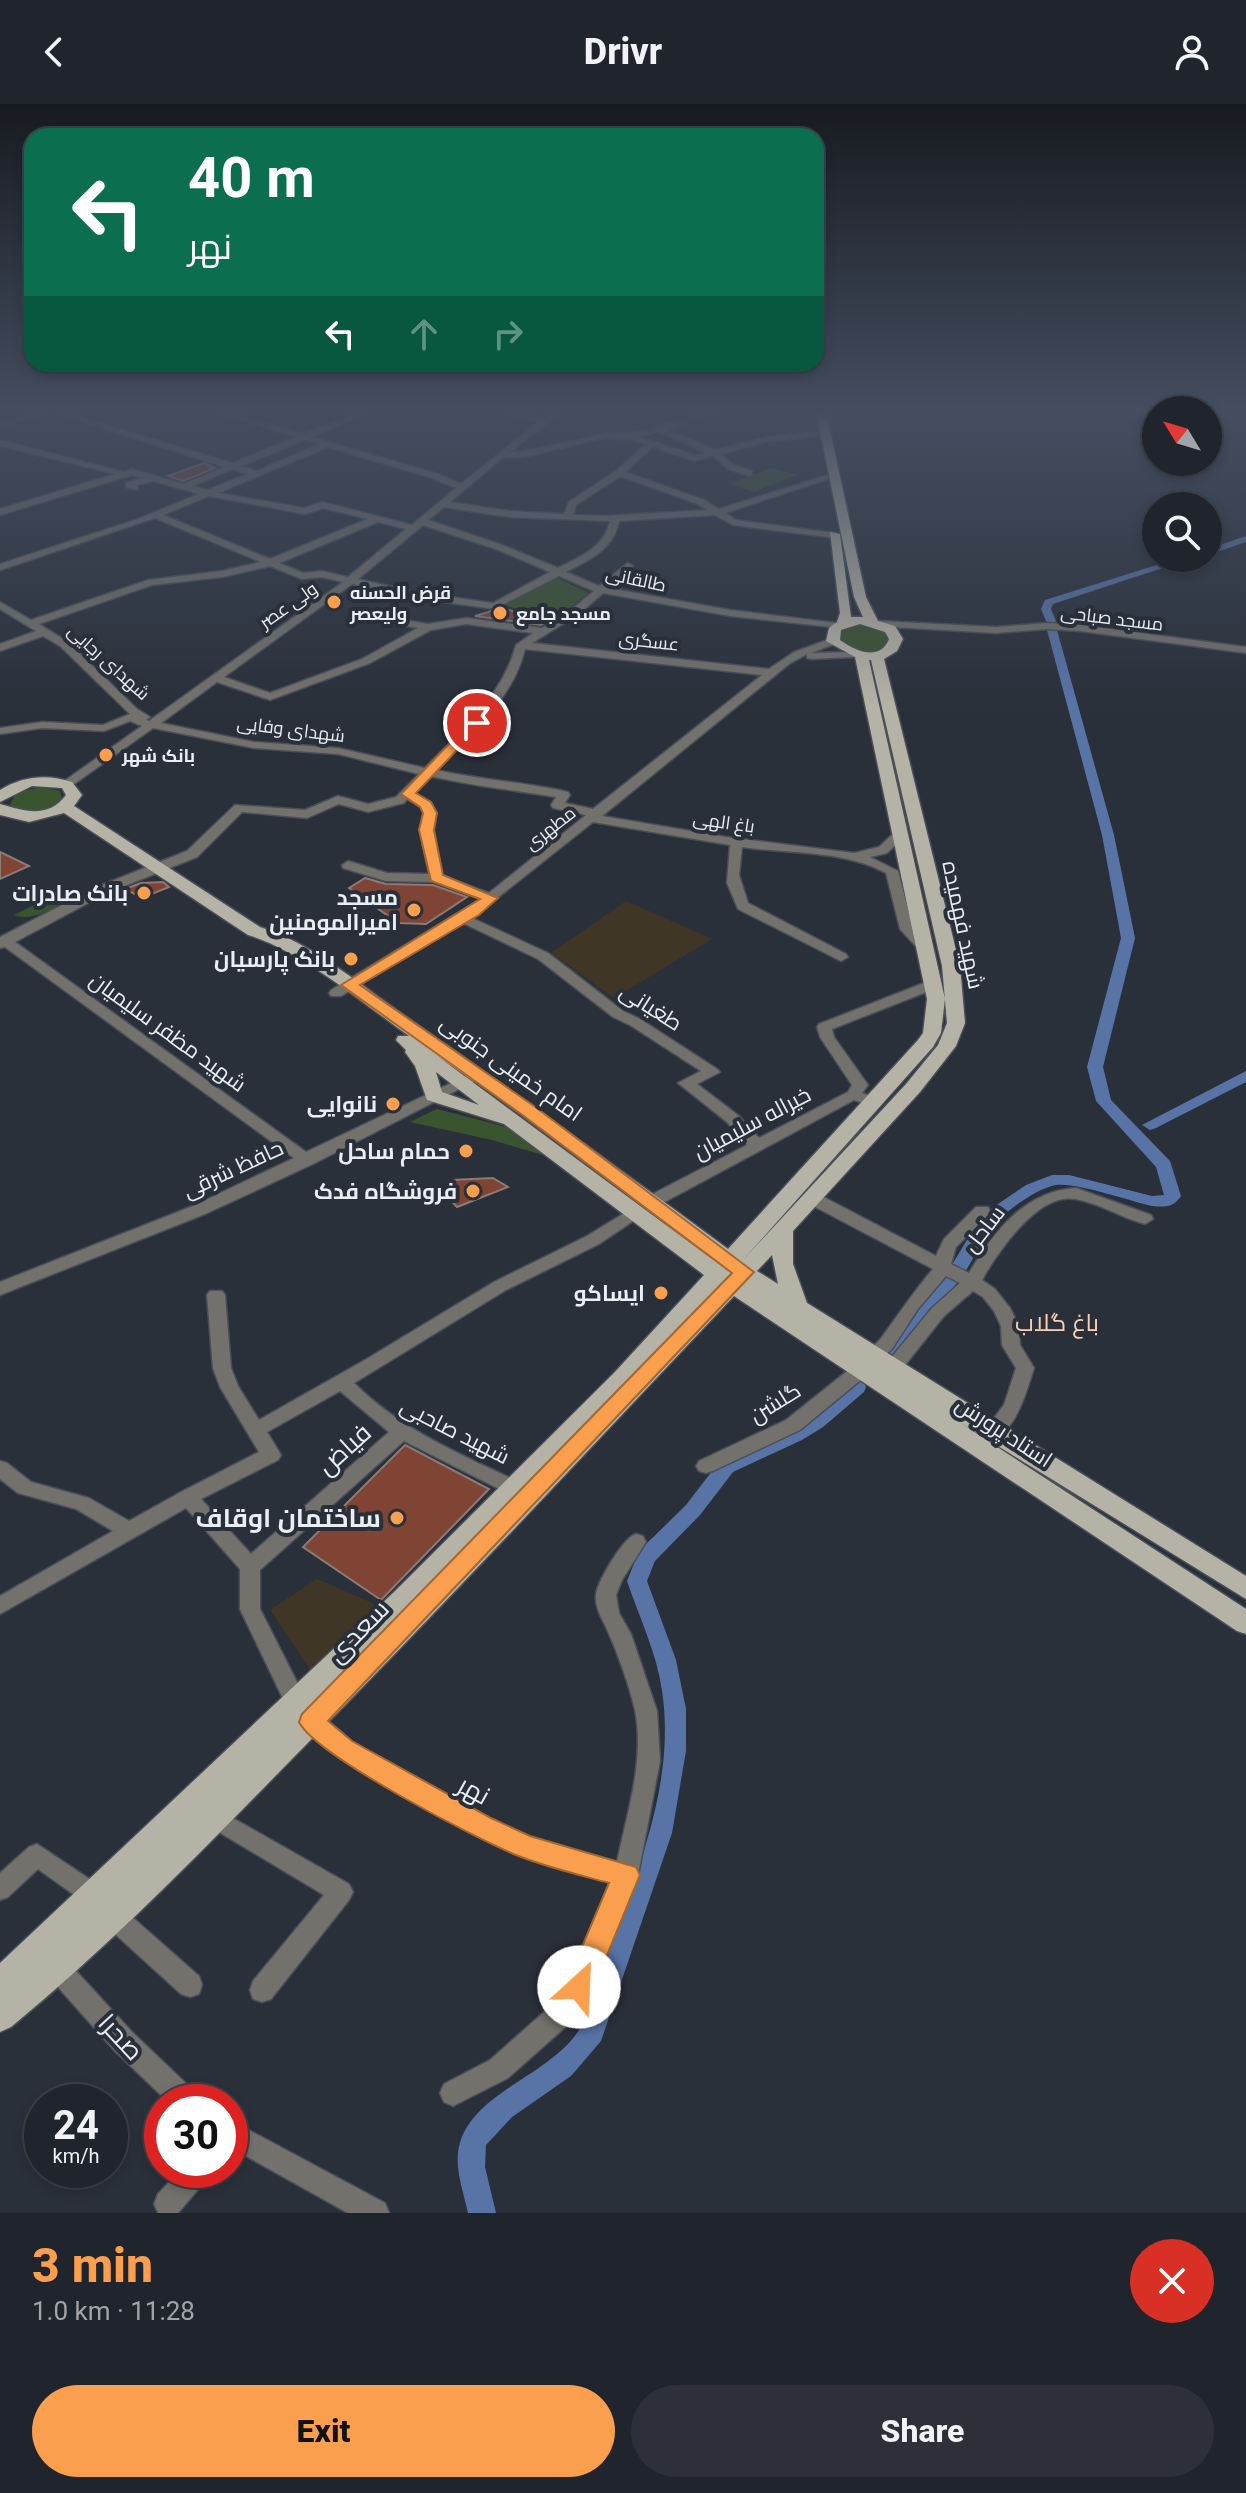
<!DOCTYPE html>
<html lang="en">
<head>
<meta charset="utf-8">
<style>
	:root { --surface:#20242c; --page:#2d3038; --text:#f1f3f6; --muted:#a2a4a9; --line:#3d4148; --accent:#f99f4d }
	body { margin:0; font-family:Roboto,Cairo,sans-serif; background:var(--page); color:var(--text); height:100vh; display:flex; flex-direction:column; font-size:30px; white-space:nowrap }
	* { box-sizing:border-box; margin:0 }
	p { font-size:26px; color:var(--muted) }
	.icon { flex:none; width:44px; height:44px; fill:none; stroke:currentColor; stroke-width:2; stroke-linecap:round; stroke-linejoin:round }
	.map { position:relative; height:2109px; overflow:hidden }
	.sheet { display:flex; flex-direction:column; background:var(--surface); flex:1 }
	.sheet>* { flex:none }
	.guide { position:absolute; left:24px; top:24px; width:800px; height:244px; border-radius:24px; box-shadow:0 4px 12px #0003,0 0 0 2px var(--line); background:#0b6e4f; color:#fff; overflow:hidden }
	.needle { width:52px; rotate:308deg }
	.controls { position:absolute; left:1142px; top:292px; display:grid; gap:16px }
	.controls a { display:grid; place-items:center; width:80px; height:80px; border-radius:50%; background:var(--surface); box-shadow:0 4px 12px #0003,0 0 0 2px var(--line); font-size:40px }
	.speed { position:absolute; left:24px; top:1980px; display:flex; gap:16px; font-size:40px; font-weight:700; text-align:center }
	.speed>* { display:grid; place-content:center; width:104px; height:104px; border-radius:50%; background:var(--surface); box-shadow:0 4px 12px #0003,0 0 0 2px var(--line); line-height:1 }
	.speed small { font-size:20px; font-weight:400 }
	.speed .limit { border:12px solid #d22; background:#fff; color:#111 }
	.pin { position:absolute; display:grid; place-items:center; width:68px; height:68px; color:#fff; margin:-34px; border:4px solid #fff; border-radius:50%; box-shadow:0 2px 8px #0007 }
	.me { position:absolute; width:88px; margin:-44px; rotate:25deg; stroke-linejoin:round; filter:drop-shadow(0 0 6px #0008) }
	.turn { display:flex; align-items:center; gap:28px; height:168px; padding:0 32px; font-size:36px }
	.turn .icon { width:104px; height:104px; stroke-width:2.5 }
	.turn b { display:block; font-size:56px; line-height:68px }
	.lanes { display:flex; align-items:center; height:76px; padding:0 32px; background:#0003; justify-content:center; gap:40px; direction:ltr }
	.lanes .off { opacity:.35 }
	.round { display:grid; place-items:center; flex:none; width:84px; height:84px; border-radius:42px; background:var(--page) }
	.head { display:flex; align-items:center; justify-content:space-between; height:136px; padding:0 32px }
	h1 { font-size:48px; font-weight:800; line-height:60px; color:var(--accent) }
	.primary-button { display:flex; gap:16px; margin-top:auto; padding:16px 32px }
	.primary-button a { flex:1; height:92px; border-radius:48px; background:var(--accent); color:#111; font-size:32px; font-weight:800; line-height:92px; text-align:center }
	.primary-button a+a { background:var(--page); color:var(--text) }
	header { display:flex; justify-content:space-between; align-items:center; height:104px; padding:0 32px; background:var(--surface); font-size:36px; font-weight:800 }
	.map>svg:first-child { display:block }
	.education { fill:#3f3626 }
	.green { fill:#3a5430 }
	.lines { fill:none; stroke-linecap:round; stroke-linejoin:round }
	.canal { fill:#5873a6; fill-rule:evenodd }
	.building { fill:#804435; stroke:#8b7b77; stroke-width:2 }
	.minor-casing { stroke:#494e58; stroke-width:3 }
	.major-casing { stroke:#494e58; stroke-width:3 }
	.minor { fill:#73716b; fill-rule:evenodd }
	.major { fill:#b5b2a6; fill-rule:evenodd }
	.route { fill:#f99f4d; stroke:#a26732; stroke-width:2 }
	.poi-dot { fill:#f99f4d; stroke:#2a303a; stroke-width:3 }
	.labels { text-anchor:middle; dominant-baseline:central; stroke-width:8; stroke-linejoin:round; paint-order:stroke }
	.far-street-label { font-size:18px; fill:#e9edf4; stroke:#2a303a }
	.far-poi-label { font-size:18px; font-weight:bold; fill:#e9edf4; stroke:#2a303a; text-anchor:start }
	.poi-label { font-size:22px; font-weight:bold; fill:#e9edf4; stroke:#2a303a; text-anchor:end }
	.street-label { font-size:22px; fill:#e9edf4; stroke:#2a303a }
	.neighbourhood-label { font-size:24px; fill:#f8d1b2; stroke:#2a303a }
	.near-street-label { font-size:26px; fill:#e9edf4; stroke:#2a303a }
	.near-poi-label { font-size:26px; font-weight:bold; fill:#e9edf4; stroke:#2a303a; text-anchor:end }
</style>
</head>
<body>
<header><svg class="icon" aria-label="back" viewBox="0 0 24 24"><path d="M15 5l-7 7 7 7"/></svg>Drivr<svg class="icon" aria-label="person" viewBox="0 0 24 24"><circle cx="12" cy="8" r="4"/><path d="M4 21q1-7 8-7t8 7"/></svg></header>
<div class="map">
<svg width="1246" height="2109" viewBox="0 0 1246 2109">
	<rect width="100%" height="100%" fill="#2a303a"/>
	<path class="education" d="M626,797L712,835L614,894L551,849Z
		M317,1475L377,1501L313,1570L270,1506Z"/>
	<path class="green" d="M772,364L796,371L754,388L729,380Z
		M549,470L589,489L558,513L547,514L501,500Z
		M846,519L875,521L892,533L885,548L864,551L837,538L836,528Z
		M40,683L60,687L62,695C48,708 26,712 10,701L16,689Z
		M66,785L78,791C59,800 35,819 14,811Z
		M437,1005L514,1025L557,1055L492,1036L410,1018Z"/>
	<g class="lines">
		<path class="canal" d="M1246,432V438L1208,451V445Z
			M1179,454H1193L1053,500L1051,505L1056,517L1051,520L1046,517L1041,505L1045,496Z
			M1052,523L1057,526L1114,731L1135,834L1103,963L1111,996L1170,1057L1181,1092C1173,1104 1165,1103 1152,1102C1130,1097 1076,1078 1056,1081C1038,1084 1010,1104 998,1117C983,1134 974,1155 961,1174C953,1186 940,1194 931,1205C920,1221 903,1267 880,1260L877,1255L893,1238L920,1196L947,1169L976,1121L989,1106L1026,1081L1052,1071H1069L1152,1092L1164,1091L1156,1063L1096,997L1087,963L1121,834L1102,731L1047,526Z
			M1246,967V978L1156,1024L1150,1026L1142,1021Z
			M857,1276L864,1278L866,1283L864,1288L823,1323L802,1336L733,1368L700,1411L655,1457L647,1477L676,1556L686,1605V1647L672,1729L601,1937L571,1972L512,2013L486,2041L485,2063L496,2109H468C464,2090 456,2069 458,2049C465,1988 554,1973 582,1921C593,1901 598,1874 606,1852C637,1769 676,1678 662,1587C657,1549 639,1513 627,1477L639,1447L686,1401L719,1358L788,1326L809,1313L850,1278Z"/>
	</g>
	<path class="building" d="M204,359L215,364L183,377L168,372Z
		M502,504L547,517L541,521L475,512Z
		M0,748L29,762L0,775Z
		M365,774L386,780L433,781L467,793L426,820L398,819L349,784Z
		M163,778L169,783L142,794L125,785L141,779Z
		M493,1074L508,1083L457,1103L445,1090L452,1076Z
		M405,1341L489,1385L381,1496L303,1443Z"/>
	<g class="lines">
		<g class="minor-casing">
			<path id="minor" d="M35,308H47L0,324V319Z
				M51,308H63L232,359L296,333L216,308H228L304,330L358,308H369L312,333L438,370L461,380L537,319L507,308H519L542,315L553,308H562L510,348L524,347L604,330L643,327L704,308H716L667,326L715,346L766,333L819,328L816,332L766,338L721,350L734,361L752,367V371L749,372L728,365L713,352L695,357L653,343L625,368L704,396L719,405L828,371V375L725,409L736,416L834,429L837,430V434L733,421L715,411L619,417C613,446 591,455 566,468L599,482L628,459L633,462L631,464L608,484L730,506L837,519L841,520V524L730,512L603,489L579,510L532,539L769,565L794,548L833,534L838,537L837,539L811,549L857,548V552L853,553L811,555L807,554V550L789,560L602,712L726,733L854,749L879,743L896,727H904V733L887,749L870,753L898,767L913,824L932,843L934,846L932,849H922L900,825L886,769C843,746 790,750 742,743L739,771L748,799L846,850L848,853L841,857L738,805L727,779L730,741L593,718L472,814L548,849L623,907L640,915L717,965L720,968L697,980L739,1012L759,1034L848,988L852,981L820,933L817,923L819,920L929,877H939L941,880L939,883L832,925L834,933L868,981L862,989L879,995L882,998L879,1001L874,1003L854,996L657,1102H645L643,1098L645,1094L747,1041L727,1018L678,979L701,967L630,921L613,913L538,855L463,819L341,892H331L329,889L331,886L481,795L434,778L386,777L343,764L342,761L348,757L387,769L429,770L420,726L424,709L421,703L407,695L404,699L368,708L339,700L307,714L242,708L197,753L107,789L15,838L306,1048L468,971L473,969L481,974L313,1060L205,1110L0,1191V1178L193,1102L294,1054L5,843L0,844V833L97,783L187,747L235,701L305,706L338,692L368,700L396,693L419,670L338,650L254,644L153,624L67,685L61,681L63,678L142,622L130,617L104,627L42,624L0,630V624L42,618L103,621L130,610L60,542L43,532L0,547V540L36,527L0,505V498L31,516L148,476L222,467L261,458L155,414L0,466V460L138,415L199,390L153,377L137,381L138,386L126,383V379L143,374L132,371L0,411V405L115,370L0,342V336L124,368L132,365L183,380L225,363ZM659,328L706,349L695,351L640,333ZM604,334L629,335L646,340L616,367L569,398L564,410L509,407L450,398L503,353H524ZM305,336L320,340L256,367L241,362ZM328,343L432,374L456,384L412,421L322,398L304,404L218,389ZM233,365L248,370L207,386L192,382ZM620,372L698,400L707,406L604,412L573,411L576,401ZM209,392L305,410L323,404L368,415L270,455L163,411ZM444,403L509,413L610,417C604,444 581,452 558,464L502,441L428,416ZM378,418L406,425L348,473L322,467L303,469L279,459ZM423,421L496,445L550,468L493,499L415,488L358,475ZM270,462L302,475L322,473L343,478L149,617L146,616L150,613L137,605L68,538L39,520L152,481L222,473ZM559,472L594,487L571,506L542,524L466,514L428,520L365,509L361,510V514L418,524L362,555L270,589L224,573L352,480L415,494L494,505ZM466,520L533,529L516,541C502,593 461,627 425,664L338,644L254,638L161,619L217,578L270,596L370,559L431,526ZM525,545L762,571L593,705L565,699L570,691L568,688C524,678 480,676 436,666C471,630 513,595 525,545ZM430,672C472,682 514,686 556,693L551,701L553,704L586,711L489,789L442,772L432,726L436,709L430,698L414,689Z
				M880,517L996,523L1047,519L1080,521L1246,543V549L1080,527L1047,525L996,529L876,522V518Z
				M1076,1084L1151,1111L1153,1115L1145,1120C1122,1114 1099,1099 1075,1095C1038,1088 997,1149 982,1176L995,1185L1010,1204L1019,1222L1020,1241L1034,1264C1028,1283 1013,1340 986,1332L984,1327L1004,1301L1016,1264L1002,1241L1001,1222L994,1207L983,1193L973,1187L944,1212L898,1270H886L883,1265L886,1260L932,1204L960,1179L946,1172L918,1205L892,1245L879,1257H867L864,1252C869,1245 877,1240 882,1233C899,1210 914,1187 933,1165L804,1097L802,1093L810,1088L816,1089L936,1152L944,1135L976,1103H988L990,1107L988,1111L956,1143L951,1160L969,1169C993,1128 1025,1087 1076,1084Z
				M636,1102L644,1107L642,1111L599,1140L506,1186L354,1279C401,1326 462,1351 521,1379L524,1384L521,1389L514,1391L507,1389L404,1337L260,1466V1505L307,1598L304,1605L296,1607L288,1605L240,1505V1465L186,1404L0,1510V1492L113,1427L76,1405L18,1389L0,1375V1357L7,1359L31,1378L89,1394L129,1417L181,1388L259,1348L220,1283L213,1264L207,1191L210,1187H222L225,1191L231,1264L238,1282L259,1316L365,1256L494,1178L587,1132ZM340,1287L389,1328L251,1450L201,1395L278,1356L281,1351L267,1328Z
				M862,1258L868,1260L871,1265L868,1270L800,1326L713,1367L706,1369L699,1367L696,1362L699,1357L786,1316L856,1260Z
				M636,1430L643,1432L646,1438L622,1476L616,1491L619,1509L631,1530L657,1607L660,1657L638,1771L579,1911L508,1974L453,2002L444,1998L440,1989L444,1980L490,1956L561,1893L611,1778C580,1769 547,1763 517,1750C478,1734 316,1651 300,1618L303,1611C323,1604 343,1633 359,1643C414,1673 469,1710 528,1733C556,1743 588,1749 617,1758C627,1709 645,1656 635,1606C629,1581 619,1553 609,1530C604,1517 594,1504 596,1490C599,1475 623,1434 636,1430Z
				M215,1704L349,1780L353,1788L349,1796L271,1895L262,1898L253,1895L250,1886L253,1877L324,1791L207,1721L203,1714L207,1707Z
				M37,1740L103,1784L107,1792L103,1800L95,1803L87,1800L38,1765L8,1793L0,1796V1769L29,1743Z
				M113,1801L122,1804L199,1872L202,1881L199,1890L190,1893L181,1890L104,1820L101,1812L104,1804Z
				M58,1853L67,1857L132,1928L196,1989L200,1998H168L114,1946L49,1873L46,1865L49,1857Z
				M230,2016L385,2099L389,2109H348L230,2043Z
				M180,2066H211L207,2075L178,2109H158L154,2100L158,2090Z"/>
		</g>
		<g class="major-casing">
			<path id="major" d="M816,308H826L866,493L878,517L895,522L903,535L897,547L884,555L960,862L965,919L956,942L920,988L793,1127V1160L807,1199L1246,1472V1495L959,1318L1246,1505V1530L1237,1527L734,1192C587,1347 442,1504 291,1656C201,1748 111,1841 11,1923L0,1928V1859L393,1489L614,1269L704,1171L504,1020L427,996L415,962L405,948L406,946L396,936L398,932H409C364,900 300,846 248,831L64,709L29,718L0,711V700C24,707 48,715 66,691L62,684L32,682L0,698V686C23,672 47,670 72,678L82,691L74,702L260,823C310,838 362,882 405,912C514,988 621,1066 728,1145L918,936L923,929L927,895L855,553L826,537L829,524L837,518L840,509L830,428L840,430L851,513H863L854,493ZM860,520L885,528L889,535C880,558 855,547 840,536L841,526ZM869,556H871L942,862L947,919L938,941L906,980L743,1156L933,943L941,929L945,895ZM436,951L521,1010L716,1158ZM436,968L479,1001L442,988ZM772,1151L778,1180L757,1167Z"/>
		</g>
		<use href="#minor" class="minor"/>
		<use href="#major" class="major"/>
	</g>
	<linearGradient id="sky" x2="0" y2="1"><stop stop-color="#171a20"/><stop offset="0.51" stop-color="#444e60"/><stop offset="1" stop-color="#444e60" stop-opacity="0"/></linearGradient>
	<rect width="1246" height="603" fill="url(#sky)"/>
	<path class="route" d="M472,616L483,619L416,689L431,698L437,709L434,726L443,771L498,794L479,811L360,881L534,1002L754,1168L328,1617L352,1637L491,1714L530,1732L636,1763L640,1771L594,1883L589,1893L579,1897L569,1893L565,1883L609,1779C580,1771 550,1764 521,1753C481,1738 315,1651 299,1618L302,1610L732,1169L521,1010L341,881L480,795L431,777L419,726L423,709L420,703L401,690Z"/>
	<g class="poi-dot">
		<circle cx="334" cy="498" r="8"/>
		<circle cx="500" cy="509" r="8"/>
		<circle cx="106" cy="651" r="8"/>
		<circle cx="144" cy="789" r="8"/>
		<circle cx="414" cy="806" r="8"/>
		<circle cx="351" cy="855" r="8"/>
		<circle cx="393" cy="1000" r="8"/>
		<circle cx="466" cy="1047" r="8"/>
		<circle cx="473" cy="1087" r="8"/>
		<circle cx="661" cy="1189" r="8"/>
		<circle cx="397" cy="1414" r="8"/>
	</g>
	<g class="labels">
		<g class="far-street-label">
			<text transform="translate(636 475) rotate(12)">طالقانی</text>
			<text transform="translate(288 501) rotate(-35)">ولی عصر</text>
			<text transform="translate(1112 514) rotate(7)">مسجد صباحی</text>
			<text transform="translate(649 537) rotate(6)">عسگری</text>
			<text transform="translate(109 558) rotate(42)">شهدای رجایی</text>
			<text transform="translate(291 625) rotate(7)">شهدای وفایی</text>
			<text transform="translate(724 718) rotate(8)">باغ الهی</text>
			<text transform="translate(550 724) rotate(-38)">مطهری</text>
		</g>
		<g class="far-poi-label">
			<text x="350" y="488">قرض الحسنه<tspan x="350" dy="21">ولیعصر</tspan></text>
			<text x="516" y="509">مسجد جامع</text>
			<text x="122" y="651">بانک شهر</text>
		</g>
		<g class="poi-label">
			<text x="128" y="789">بانک صادرات</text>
			<text x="398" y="793">مسجد<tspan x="398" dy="25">امیرالمومنین</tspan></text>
			<text x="335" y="855">بانک پارسیان</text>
			<text x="377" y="1000">نانوایی</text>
			<text x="450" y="1047">حمام ساحل</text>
			<text x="457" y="1087">فروشگاه فدک</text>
			<text x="645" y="1189">ایساکو</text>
		</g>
		<g class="street-label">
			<text transform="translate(963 821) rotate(78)">شهید فهمیده</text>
			<text transform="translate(651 903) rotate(32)">طغیانی</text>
			<text transform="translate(168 928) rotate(36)">شهید مظفر سلیمیان</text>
			<text transform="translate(511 964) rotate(35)">امام خمینی جنوبی</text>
			<text transform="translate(752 1019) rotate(-28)">خیراله سلیمیان</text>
			<text transform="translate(233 1065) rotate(-25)">حافظ شرقی</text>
			<text transform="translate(984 1125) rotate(-52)">ساحل</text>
			<text transform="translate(775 1299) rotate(-32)">گلشن</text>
			<text transform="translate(455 1327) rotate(27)">شهید صاحبی</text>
			<text transform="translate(1004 1328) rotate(33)">استاد پرورش</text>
		</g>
		<g class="neighbourhood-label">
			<text x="1057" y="1219">باغ گلاب</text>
		</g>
		<g class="near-street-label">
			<text transform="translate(344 1345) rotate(-42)">فیاض</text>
			<text transform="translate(358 1527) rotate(-46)">سعدی</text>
			<text transform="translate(474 1686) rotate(29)">نهر</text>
			<text transform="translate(121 1933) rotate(47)">صحرا</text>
		</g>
		<g class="near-poi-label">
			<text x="381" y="1414">ساختمان اوقاف</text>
		</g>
	</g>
</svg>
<div class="controls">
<a><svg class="needle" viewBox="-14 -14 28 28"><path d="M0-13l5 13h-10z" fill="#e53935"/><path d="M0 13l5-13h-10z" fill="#a2a4a9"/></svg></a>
<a><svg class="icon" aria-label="search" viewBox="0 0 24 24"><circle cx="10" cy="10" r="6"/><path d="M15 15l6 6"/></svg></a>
</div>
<div class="speed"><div>24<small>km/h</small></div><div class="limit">30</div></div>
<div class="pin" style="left:477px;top:619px;background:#d93025"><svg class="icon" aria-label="arrive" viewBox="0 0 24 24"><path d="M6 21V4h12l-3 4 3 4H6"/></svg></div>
<svg class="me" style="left:579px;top:1883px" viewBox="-20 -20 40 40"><circle r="19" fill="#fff"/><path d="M0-13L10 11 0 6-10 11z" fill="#f99f4d"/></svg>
<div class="guide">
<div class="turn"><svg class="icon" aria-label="left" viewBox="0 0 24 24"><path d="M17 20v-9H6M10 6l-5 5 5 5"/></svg><div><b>40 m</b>نهر</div></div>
<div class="lanes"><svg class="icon" aria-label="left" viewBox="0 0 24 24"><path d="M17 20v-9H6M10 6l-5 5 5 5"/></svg><svg class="icon off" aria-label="ahead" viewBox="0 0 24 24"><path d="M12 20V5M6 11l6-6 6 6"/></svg><svg class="icon off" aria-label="right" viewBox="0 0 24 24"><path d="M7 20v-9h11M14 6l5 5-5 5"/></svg></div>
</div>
</div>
<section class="sheet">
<div class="head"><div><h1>3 min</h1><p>1.0 km · 11:28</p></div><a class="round" style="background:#d93025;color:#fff"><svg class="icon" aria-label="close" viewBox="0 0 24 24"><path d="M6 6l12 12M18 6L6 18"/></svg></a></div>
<div class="primary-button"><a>Exit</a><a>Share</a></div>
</section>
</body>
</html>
